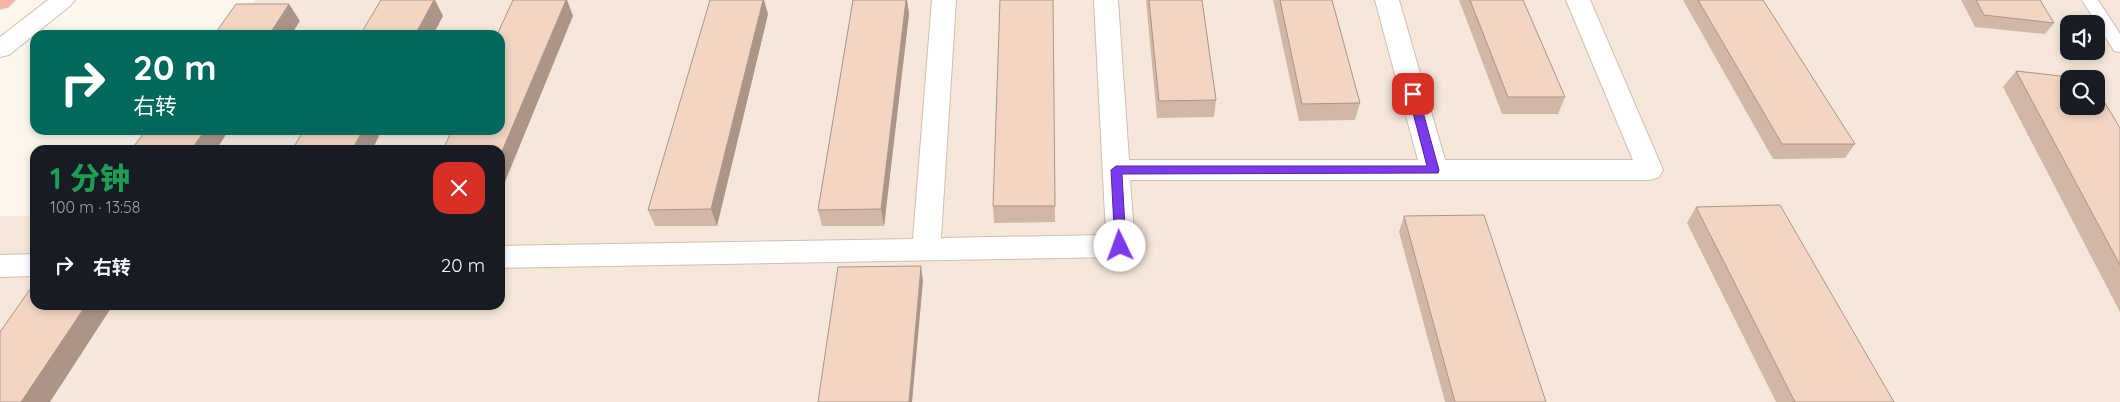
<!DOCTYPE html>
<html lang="zh">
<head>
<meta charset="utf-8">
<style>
	:root { --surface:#171b24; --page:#20242c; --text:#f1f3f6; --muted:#9ea1a6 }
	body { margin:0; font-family:Quicksand,"Noto Sans SC",sans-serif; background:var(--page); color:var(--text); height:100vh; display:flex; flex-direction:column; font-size:19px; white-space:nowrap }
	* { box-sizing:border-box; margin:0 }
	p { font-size:16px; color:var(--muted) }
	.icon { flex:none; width:28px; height:28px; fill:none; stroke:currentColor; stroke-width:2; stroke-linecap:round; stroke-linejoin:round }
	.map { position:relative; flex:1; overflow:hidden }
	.sheet { position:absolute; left:30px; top:145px; width:475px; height:165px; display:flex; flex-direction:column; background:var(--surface); border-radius:15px; box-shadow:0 2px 8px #0003 }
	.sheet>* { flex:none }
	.hud { position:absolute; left:30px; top:30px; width:475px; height:105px; border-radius:15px; box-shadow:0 2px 8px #0003; background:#00695c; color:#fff; overflow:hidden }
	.tools { position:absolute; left:2060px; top:15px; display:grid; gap:10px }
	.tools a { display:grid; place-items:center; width:45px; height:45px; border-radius:10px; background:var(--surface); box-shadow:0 2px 8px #0003; font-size:25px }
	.pin { position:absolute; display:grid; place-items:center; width:42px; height:42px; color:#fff; margin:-21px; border-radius:10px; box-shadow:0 2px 8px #0006 }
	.me { position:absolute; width:55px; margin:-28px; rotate:357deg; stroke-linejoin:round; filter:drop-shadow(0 0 4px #0008) }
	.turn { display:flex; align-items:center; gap:18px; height:105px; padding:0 20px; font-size:22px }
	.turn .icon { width:65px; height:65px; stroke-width:2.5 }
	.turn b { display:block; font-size:35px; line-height:42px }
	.round { display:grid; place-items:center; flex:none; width:52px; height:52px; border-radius:15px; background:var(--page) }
	.head { display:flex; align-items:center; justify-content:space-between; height:85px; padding:0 20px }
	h1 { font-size:30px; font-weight:800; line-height:38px; color:#1e9e55 }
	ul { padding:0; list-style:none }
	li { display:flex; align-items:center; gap:15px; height:70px; padding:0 20px }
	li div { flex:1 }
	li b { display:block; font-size:19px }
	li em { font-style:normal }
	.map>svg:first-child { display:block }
	.residential { fill:#f5e8da; fill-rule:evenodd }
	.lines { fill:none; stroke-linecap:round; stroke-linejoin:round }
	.service-casing { stroke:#d1beb0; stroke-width:2 }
	.minor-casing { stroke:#d1beb0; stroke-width:2 }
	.tertiary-casing { stroke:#d1beb0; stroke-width:2 }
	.motorway-casing { stroke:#dad1cd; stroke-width:2 }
	.service { fill:#fff; fill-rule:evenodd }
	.minor { fill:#fff; fill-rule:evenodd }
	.tertiary { fill:#fff; fill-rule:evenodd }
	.motorway { fill:#f7b7a3; fill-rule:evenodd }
	.wall { fill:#d1b7a8 }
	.shaded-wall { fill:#aa9588 }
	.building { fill:#f3d5c3; stroke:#aa9588 }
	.route { fill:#7c3aed; stroke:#51269a }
</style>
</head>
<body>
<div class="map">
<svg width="2120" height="402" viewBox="0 0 2120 402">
	<rect width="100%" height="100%" fill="#fdf6ec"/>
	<path class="residential" d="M255,0H2120V402H0V216H35V305H500V150H143L158,130H500V35H229ZM2069,24H2096V51H2069ZM2069,79H2096V106H2069Z"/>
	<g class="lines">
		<g class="service-casing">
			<path id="service" d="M2082,0H2098L2120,34V52L2114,51Z"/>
		</g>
		<g class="minor-casing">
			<path id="minor" d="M932,0H956L941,238L1106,235L1094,0H1118L1129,160H1418L1375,0H1399L1445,160H1633L1566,0H1590L1663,170L1659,177L1650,180H1130L1135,246L1131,254L1121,257L500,268V246L913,239Z
				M35,254V276L0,277V255Z"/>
		</g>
		<g class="tertiary-casing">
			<path id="tertiary" d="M48,0H75L71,5L9,55L0,57V37Z"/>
		</g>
		<g class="motorway-casing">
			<path id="motorway" d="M0,0H15L8,7L0,9Z"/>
		</g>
		<use href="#service" class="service"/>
		<use href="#minor" class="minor"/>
		<use href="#tertiary" class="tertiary"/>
		<use href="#motorway" class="motorway"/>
	</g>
	<path class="wall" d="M853,0H907L909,14L884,226H822L818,210Z
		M1053,0L1055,222L994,223L993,206Z
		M1146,0H1202L1216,100L1214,117L1157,118Z
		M1273,0H1332L1360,103L1355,120L1299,121Z
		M1459,0H1523L1565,97L1558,114H1502Z
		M1683,0H1763L1855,144L1845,158L1773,159Z
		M1961,0H2040L2054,23L2045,34L1975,27Z
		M768,14L717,226H655L648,210Z
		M2016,71L2120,128V312L2003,87Z
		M1696,207L1894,402H1776L1687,223Z
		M1404,216L1546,402H1445L1399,232Z"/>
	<path class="shaded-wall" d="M434,0H435L443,16L433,35H415Z
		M566,0H567L573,16L500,194V156Z
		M763,0H764L768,14L717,226L711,209Z
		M906,0H907L909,14L884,226L881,209Z
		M289,4L300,21L291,35H269Z
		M205,130H229L216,150H191Z
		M363,130H382L372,150H352Z
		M921,266L923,281L912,402H909Z
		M86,305H113L50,402H21Z"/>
	<path class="building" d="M381,0H434L415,35H360Z
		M513,0H566L500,156V150H443L452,130H500V35H497Z
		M710,0H763L711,209L648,210Z
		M853,0H906L881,209L818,210Z
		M1000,0H1053L1055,206H993Z
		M1149,0H1202L1216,100L1159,101Z
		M1280,0H1332L1360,103L1302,104Z
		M1470,0H1523L1565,97H1508Z
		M1698,0H1763L1855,144H1782Z
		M1976,0H2040L2054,23L1984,15Z
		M236,4H289L269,35H214Z
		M2016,71L2087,79H2069V106H2096V88L2120,128V265Z
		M146,130H205L191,150H131Z
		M304,130H363L352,150H292Z
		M1780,205L1894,402H1795L1696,207Z
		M1484,215L1546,402H1455L1404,216Z
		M921,266L909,402H818L838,267Z
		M31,288H35V305H86L21,402H0V332Z"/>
	<path class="route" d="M1413,91L1418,94L1439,170L1438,173L1122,174L1126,246L1120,250L1115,246L1111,170L1116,166H1427L1408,94Z"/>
</svg>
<div class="tools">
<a><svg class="icon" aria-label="sound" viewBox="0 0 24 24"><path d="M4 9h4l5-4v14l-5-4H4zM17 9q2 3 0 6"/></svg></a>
<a><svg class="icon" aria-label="search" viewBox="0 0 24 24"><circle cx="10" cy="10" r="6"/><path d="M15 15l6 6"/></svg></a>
</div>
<div class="pin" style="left:1413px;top:94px;background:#d93025"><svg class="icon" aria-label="arrive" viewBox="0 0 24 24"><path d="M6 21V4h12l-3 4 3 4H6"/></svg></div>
<svg class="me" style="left:1120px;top:246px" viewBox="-20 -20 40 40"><circle r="19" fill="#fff"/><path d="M0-13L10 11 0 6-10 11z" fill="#7c3aed"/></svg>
<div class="hud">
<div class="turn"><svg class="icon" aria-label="right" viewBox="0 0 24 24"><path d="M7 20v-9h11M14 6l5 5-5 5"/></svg><div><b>20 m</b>右转</div></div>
</div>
<section class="sheet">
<div class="head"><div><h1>1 分钟</h1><p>100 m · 13:58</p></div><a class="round" style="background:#d93025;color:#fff"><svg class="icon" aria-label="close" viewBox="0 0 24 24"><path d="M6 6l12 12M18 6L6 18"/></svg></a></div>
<ul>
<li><svg class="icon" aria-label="right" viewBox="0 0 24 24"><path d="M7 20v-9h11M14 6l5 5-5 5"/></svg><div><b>右转</b></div><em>20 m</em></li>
</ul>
</section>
</div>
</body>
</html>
